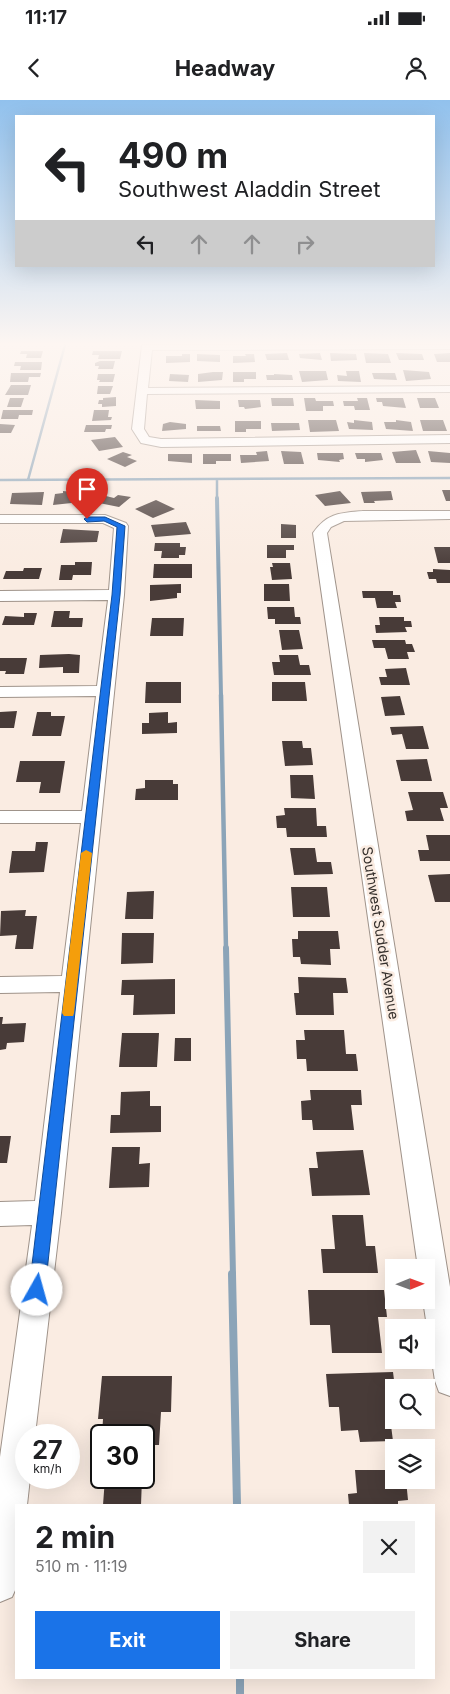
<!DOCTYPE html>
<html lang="en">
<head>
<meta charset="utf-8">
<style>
	:root { --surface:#fff; --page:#f2f2f2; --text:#202124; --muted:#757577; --accent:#1a73e8 }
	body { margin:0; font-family:Inter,sans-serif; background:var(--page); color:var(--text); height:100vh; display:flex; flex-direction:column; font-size:19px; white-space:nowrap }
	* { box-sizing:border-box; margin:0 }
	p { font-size:16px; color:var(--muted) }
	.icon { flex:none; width:28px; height:28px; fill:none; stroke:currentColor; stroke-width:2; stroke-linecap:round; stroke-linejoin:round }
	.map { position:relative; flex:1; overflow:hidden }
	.drawer { position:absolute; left:15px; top:1404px; width:420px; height:175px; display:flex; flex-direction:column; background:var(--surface); border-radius:0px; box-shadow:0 5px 20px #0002 }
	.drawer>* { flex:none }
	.top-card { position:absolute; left:15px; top:15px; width:420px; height:152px; border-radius:0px; box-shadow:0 5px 20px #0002; background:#fff; color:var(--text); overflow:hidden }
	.needle { width:32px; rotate:89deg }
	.controls { position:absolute; left:385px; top:1159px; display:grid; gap:10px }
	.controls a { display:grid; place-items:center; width:50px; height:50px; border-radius:0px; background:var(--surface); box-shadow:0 5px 20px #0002; font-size:25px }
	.speed { position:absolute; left:15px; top:1324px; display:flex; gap:10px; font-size:25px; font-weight:700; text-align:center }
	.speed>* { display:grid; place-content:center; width:65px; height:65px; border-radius:50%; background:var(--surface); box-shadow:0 5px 20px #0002; line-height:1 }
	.speed small { font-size:12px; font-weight:400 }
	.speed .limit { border:2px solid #111; border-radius:8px; background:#fff; color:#111 }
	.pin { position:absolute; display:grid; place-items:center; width:42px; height:42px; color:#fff; margin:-51px -21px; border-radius:50% 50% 50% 0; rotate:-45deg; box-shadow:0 0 5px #0007 }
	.pin .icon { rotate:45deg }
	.me { position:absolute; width:55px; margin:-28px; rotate:7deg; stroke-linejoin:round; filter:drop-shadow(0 0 4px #0008) }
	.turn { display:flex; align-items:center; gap:18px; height:105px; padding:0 20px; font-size:22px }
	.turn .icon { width:65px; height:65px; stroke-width:2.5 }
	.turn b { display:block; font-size:35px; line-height:42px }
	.lanes { display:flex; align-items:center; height:48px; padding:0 20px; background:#0003; justify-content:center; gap:25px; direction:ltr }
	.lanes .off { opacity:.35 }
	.round { display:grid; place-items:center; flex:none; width:52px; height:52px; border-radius:0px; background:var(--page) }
	.summary { display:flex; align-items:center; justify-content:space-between; height:85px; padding:0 20px }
	h1 { font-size:30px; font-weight:700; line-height:38px }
	.cta { display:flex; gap:10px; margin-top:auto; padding:10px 20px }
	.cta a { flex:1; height:58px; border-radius:0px; background:var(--accent); color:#fff; font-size:20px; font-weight:700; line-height:58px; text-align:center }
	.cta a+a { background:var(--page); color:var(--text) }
	.status { display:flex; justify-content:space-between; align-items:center; height:35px; padding:0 25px; background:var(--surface); direction:ltr }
	.status svg { height:14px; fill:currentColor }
	header { display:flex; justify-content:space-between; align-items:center; height:65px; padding:0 20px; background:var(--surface); font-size:22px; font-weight:700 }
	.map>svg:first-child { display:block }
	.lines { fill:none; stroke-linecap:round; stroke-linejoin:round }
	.stream-far4 { stroke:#8ba4b8; stroke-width:2.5 }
	.stream-far3 { stroke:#8ba4b8; stroke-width:4 }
	.stream-far2 { stroke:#8ba4b8; stroke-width:4.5 }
	.stream-far1 { stroke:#8ba4b8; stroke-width:6 }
	.stream { stroke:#8ba4b8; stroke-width:8 }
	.building { fill:#483b38 }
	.minor-casing { stroke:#9f938a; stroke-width:2 }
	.minor { fill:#fff; fill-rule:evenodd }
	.route { fill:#1a73e8; stroke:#114b97 }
	.slow { fill:#f59e0b }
	.labels { text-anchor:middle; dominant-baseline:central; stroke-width:5; stroke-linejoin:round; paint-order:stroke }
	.street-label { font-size:14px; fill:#36312d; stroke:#faece2 }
</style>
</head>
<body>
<div class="status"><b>11:17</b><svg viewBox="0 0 49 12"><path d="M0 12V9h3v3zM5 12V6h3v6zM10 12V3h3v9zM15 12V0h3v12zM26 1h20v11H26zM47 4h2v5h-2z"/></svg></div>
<header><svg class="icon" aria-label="back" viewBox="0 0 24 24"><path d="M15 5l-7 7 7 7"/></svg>Headway<svg class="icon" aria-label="person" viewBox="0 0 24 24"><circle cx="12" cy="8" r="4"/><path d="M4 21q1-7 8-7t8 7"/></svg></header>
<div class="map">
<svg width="450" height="1594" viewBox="0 0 450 1594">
	<rect width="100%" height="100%" fill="#faece2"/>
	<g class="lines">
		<path class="stream-far4" d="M217,379V399
			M0,380L450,378
			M28,380L65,245"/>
		<path class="stream-far3" d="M217,398L221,596"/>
		<path class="stream-far2" d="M221,595L226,849"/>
		<path class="stream-far1" d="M226,848L233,1175"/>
		<path class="stream" d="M232,1174L237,1405
			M240,1578V1594"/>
	</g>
	<path class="building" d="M21,251H43L41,258H26L27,254H20Z
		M93,251H122L120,259H98L99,255H92Z
		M287,253L289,260H267L265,254Z
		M320,253L322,260L300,258L299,254Z
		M330,253L356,254L357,260L331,261Z
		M364,253L388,254L391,263H366Z
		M396,253L422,254L424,260H399Z
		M450,253V262H437L434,254Z
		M182,254H190V262L166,263V256H182Z
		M197,254L220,255V262L197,261Z
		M245,254H254L255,262L233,263V256H246Z
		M100,261H115L113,269H98L99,266H95V263Z
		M15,262H42L41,270H20L21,266H14Z
		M403,270L429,272L431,279L406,281Z
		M299,271H326L328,280L302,282Z
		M346,271H359L361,282L338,281L337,275L347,276Z
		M213,272H223L222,280L198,282V274Z
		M233,272H256V279H244V282H233Z
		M11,273H41L40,277H29L28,282H10Z
		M372,273H395L397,280L374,279Z
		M98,274H115L113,282H99L100,280H97Z
		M170,274L189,275L188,282L169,281Z
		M274,274L292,275L293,280H267L266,275H274Z
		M11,285H31L28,295H5Z
		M98,286H113L110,294H97Z
		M116,297V306L102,307V304H98L99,300H103V298Z
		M10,298H24L21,307H7Z
		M271,298H293L294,306H272Z
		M304,298H315L316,301H333L334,306H323V311H306Z
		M357,298H367L370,310H355L354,306H344L343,301H358Z
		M376,298H403L406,308L383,306L382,302H377Z
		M417,298H435L439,308H420Z
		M195,300L220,301V309H196Z
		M238,300H260L261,307L245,309L244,307H239Z
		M3,310H33L32,315H19L18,319H1Z
		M94,310H109L108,317H112L111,320L92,321Z
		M308,320H336L339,331L310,332Z
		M354,320L372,322L373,330L349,329L347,322L354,323Z
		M396,320L411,322L413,331L386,329L384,322H396Z
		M420,320H443L447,331H423Z
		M235,321H261V329H246V332H235Z
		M170,322L186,324V329L162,331L163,324Z
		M271,323H299L300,330L272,331Z
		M0,324L15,325L11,333H0Z
		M86,325H112L111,329H106L105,332H84Z
		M197,326H220L221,331H197Z
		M115,337L123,347L99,351L91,340Z
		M416,350L421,363H396L392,352Z
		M267,351L269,361L241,363L240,355H257L256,352Z
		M281,351L301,352L304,364H284Z
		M428,351L450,353V363L431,362Z
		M123,352L132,355L127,357L137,361L125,367L107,359Z
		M317,353H343L344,359L339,360L340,362L318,360Z
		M355,353H381L383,360L365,362V359H357Z
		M168,354H192V363L168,361Z
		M203,354H231V361H216V364H203Z
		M442,390H450V401H446Z
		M63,391L82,393L81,402L53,405L55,394L63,393Z
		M340,391L351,403L325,406L315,395Z
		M391,391L393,400L374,401L375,403H364L361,392Z
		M44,392L42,405L10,404L12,393Z
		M102,395L114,398L118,395L131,397L119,407L94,402Z
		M156,400L175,409L153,418L135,409Z
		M186,422L191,434L155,437L151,425Z
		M281,424L296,425V438H281Z
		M63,429L99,431L97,442L60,443Z
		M155,443H180V447H186L185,455H179V458H161L162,451H154Z
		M267,445H294V450H286V458H267Z
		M434,447H450V463H438Z
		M75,462H92L91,475H73L72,480H59L61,465H75Z
		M272,463H290L292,479L272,480L270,467H273Z
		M154,464H192V478H153Z
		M24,468H42L39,479H3L6,471H23Z
		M433,469L450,470V483H437L436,479H429L427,472H433Z
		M181,484V493H177V498L150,501V485Z
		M264,484H289L290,501H264Z
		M362,491H393V495H400L401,502H395L397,508H377L375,498H363Z
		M267,507H294L295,517H300L301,524H275V519H268Z
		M54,511H70L69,518H83L82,527H51Z
		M24,513H37L34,525H2L5,516L24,517Z
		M379,517H404V521H411L412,527H405L407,532L376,533L375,525H380Z
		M152,518H184L183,536H150Z
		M279,530H299L303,549L282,550Z
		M372,540H405L406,544H412L415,552H407L409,559H388L385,548H374Z
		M69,554L80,555L79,573H63V567L39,568L40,555Z
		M279,555H298L300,565H309L311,575H274L272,562H280Z
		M0,558H27L24,574H5L6,571H0Z
		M406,568L410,585H381L379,577H387L385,569Z
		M146,582H181V603H145Z
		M272,582H305L307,601H272Z
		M400,596L405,615L385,616L381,597Z
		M17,611L14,628H0V612Z
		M37,612H51V616H65L61,636H32Z
		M168,612V623L177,622V633L142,634V623H149V613Z
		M423,626L429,649H406L402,634L392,635L390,627Z
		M282,641H302L303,648H311L313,665L285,666Z
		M427,659L432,681H401L396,660Z
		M20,661H65L60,693H39L41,682H16Z
		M290,675H313L315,699L291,698Z
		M145,680H173V684H178V700H135L136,689L145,688Z
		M408,692H443L448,708H440L444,721H407L405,711L413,710Z
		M284,708H316L317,726H326L327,737H287L286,728H277L276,716L285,715Z
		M426,735H450V761H420L418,750H429Z
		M36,742H48L44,772L9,773L12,751H35Z
		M290,748H315L317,762H331L333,774L294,775Z
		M450,774V802H435L428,775Z
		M291,787H327L330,817H293Z
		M154,791L153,819H125L127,792Z
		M26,810L25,816H37L33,849H15L17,835L0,836L1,811Z
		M298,831H338L340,849H330L331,865L301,864L300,857H293L292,839H298Z
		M122,833H154L153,863L121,864Z
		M298,877L346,878L348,893H333L334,915H296L294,893H299Z
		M175,879V914L133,915L134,895H121L122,880Z
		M0,917H3L2,924L26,923L24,942L7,943L6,949L0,950Z
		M304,930H344L346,954H356L358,971H307L306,959H297L296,940H305Z
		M122,933H159L157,967H119Z
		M175,938H191V961H174Z
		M310,990H361L362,1005H351L354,1030H313L312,1020H302L301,1001L311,1000Z
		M150,991V1006H161V1032L110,1033L111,1015H120L121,992Z
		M0,1036H11L7,1063H0Z
		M112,1047H140L139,1064L150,1063L149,1087L109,1088Z
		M363,1050L370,1095L312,1096L309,1068H318L316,1052Z
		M332,1115H363L366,1146H375L378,1173H323L321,1149H335Z
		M308,1190H384L387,1217H378L382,1253H332L330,1225H310Z
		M393,1272L395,1288H394V1302H388L393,1341L360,1342L358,1330L341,1331L339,1307H329L326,1274Z
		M102,1276H172L171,1312H161L159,1345H144V1335H102L103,1319H98Z
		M355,1370H394V1380H406L408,1400L398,1401V1405H349L348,1394L357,1393Z
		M105,1378H142L141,1405H103Z"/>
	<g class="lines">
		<g class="minor-casing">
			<path id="minor" d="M142,245H450V249L152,250L148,288L450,286V292L147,294L144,329L149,337L161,339L450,335V343L161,347L141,343L132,329Z
				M363,411H450V419L344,421L331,427L327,433L450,1187V1296L439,1292L435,1281L423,1200H426V1168H418L313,433C327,413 340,413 363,411Z
				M0,415H105L126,423L128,426L124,495L61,1113L35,1335H26V1378H30L27,1405H16V1488L12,1497L0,1502V1357L32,1125L0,1126V1102L35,1101L60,892L0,893V877L62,876L81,723H0V711H82L96,596L0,597V587L97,586L108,500L0,501V491L109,490L114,428L103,423H0Z"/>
		</g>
		<use href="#minor" class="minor"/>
	</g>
	<linearGradient id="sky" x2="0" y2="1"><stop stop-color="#91c1ed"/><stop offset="0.52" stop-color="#fdf6f2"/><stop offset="1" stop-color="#fdf6f2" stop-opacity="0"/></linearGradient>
	<rect width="450" height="469" fill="url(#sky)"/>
	<path class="route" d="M105,417L125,426L120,495L45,1190L42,1194L37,1197L32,1194L29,1190L112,495L117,427L104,421L87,422L84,419L87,417Z"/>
	<path class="slow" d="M86,750L92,753L74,913L73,916H64L62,913L81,753Z"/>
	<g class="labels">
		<g class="street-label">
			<text transform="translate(381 833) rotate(81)">Southwest Sudder Avenue</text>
		</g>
	</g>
</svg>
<div class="controls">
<a><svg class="needle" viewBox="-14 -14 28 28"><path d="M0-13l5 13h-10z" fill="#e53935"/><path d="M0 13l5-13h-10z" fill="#757577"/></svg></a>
<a><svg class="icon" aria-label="sound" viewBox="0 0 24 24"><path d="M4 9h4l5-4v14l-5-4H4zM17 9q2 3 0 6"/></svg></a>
<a><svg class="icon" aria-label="search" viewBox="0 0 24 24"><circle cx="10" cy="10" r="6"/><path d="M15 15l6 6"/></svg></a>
<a><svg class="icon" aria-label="layers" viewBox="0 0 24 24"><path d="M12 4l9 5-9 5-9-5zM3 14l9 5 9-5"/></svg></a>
</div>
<div class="speed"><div>27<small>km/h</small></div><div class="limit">30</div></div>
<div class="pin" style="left:87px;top:419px;background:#d93025"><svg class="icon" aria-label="arrive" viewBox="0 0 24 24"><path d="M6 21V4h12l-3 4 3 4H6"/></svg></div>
<svg class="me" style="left:37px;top:1190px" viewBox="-20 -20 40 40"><circle r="19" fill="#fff"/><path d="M0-13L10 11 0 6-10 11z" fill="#1a73e8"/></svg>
<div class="top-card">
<div class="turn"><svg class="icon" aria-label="left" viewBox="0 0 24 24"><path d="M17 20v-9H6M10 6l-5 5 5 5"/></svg><div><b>490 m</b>Southwest Aladdin Street</div></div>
<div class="lanes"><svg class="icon" aria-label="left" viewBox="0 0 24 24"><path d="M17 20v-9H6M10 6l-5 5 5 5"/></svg><svg class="icon off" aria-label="ahead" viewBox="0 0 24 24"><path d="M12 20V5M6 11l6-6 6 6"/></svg><svg class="icon off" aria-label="ahead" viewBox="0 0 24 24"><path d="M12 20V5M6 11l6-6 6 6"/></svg><svg class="icon off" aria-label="right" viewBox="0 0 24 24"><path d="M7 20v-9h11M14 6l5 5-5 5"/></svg></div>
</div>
<section class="drawer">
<div class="summary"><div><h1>2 min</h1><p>510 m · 11:19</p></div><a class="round"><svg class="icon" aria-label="close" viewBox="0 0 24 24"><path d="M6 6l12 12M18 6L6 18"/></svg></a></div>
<div class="cta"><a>Exit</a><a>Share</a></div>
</section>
</div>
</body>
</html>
